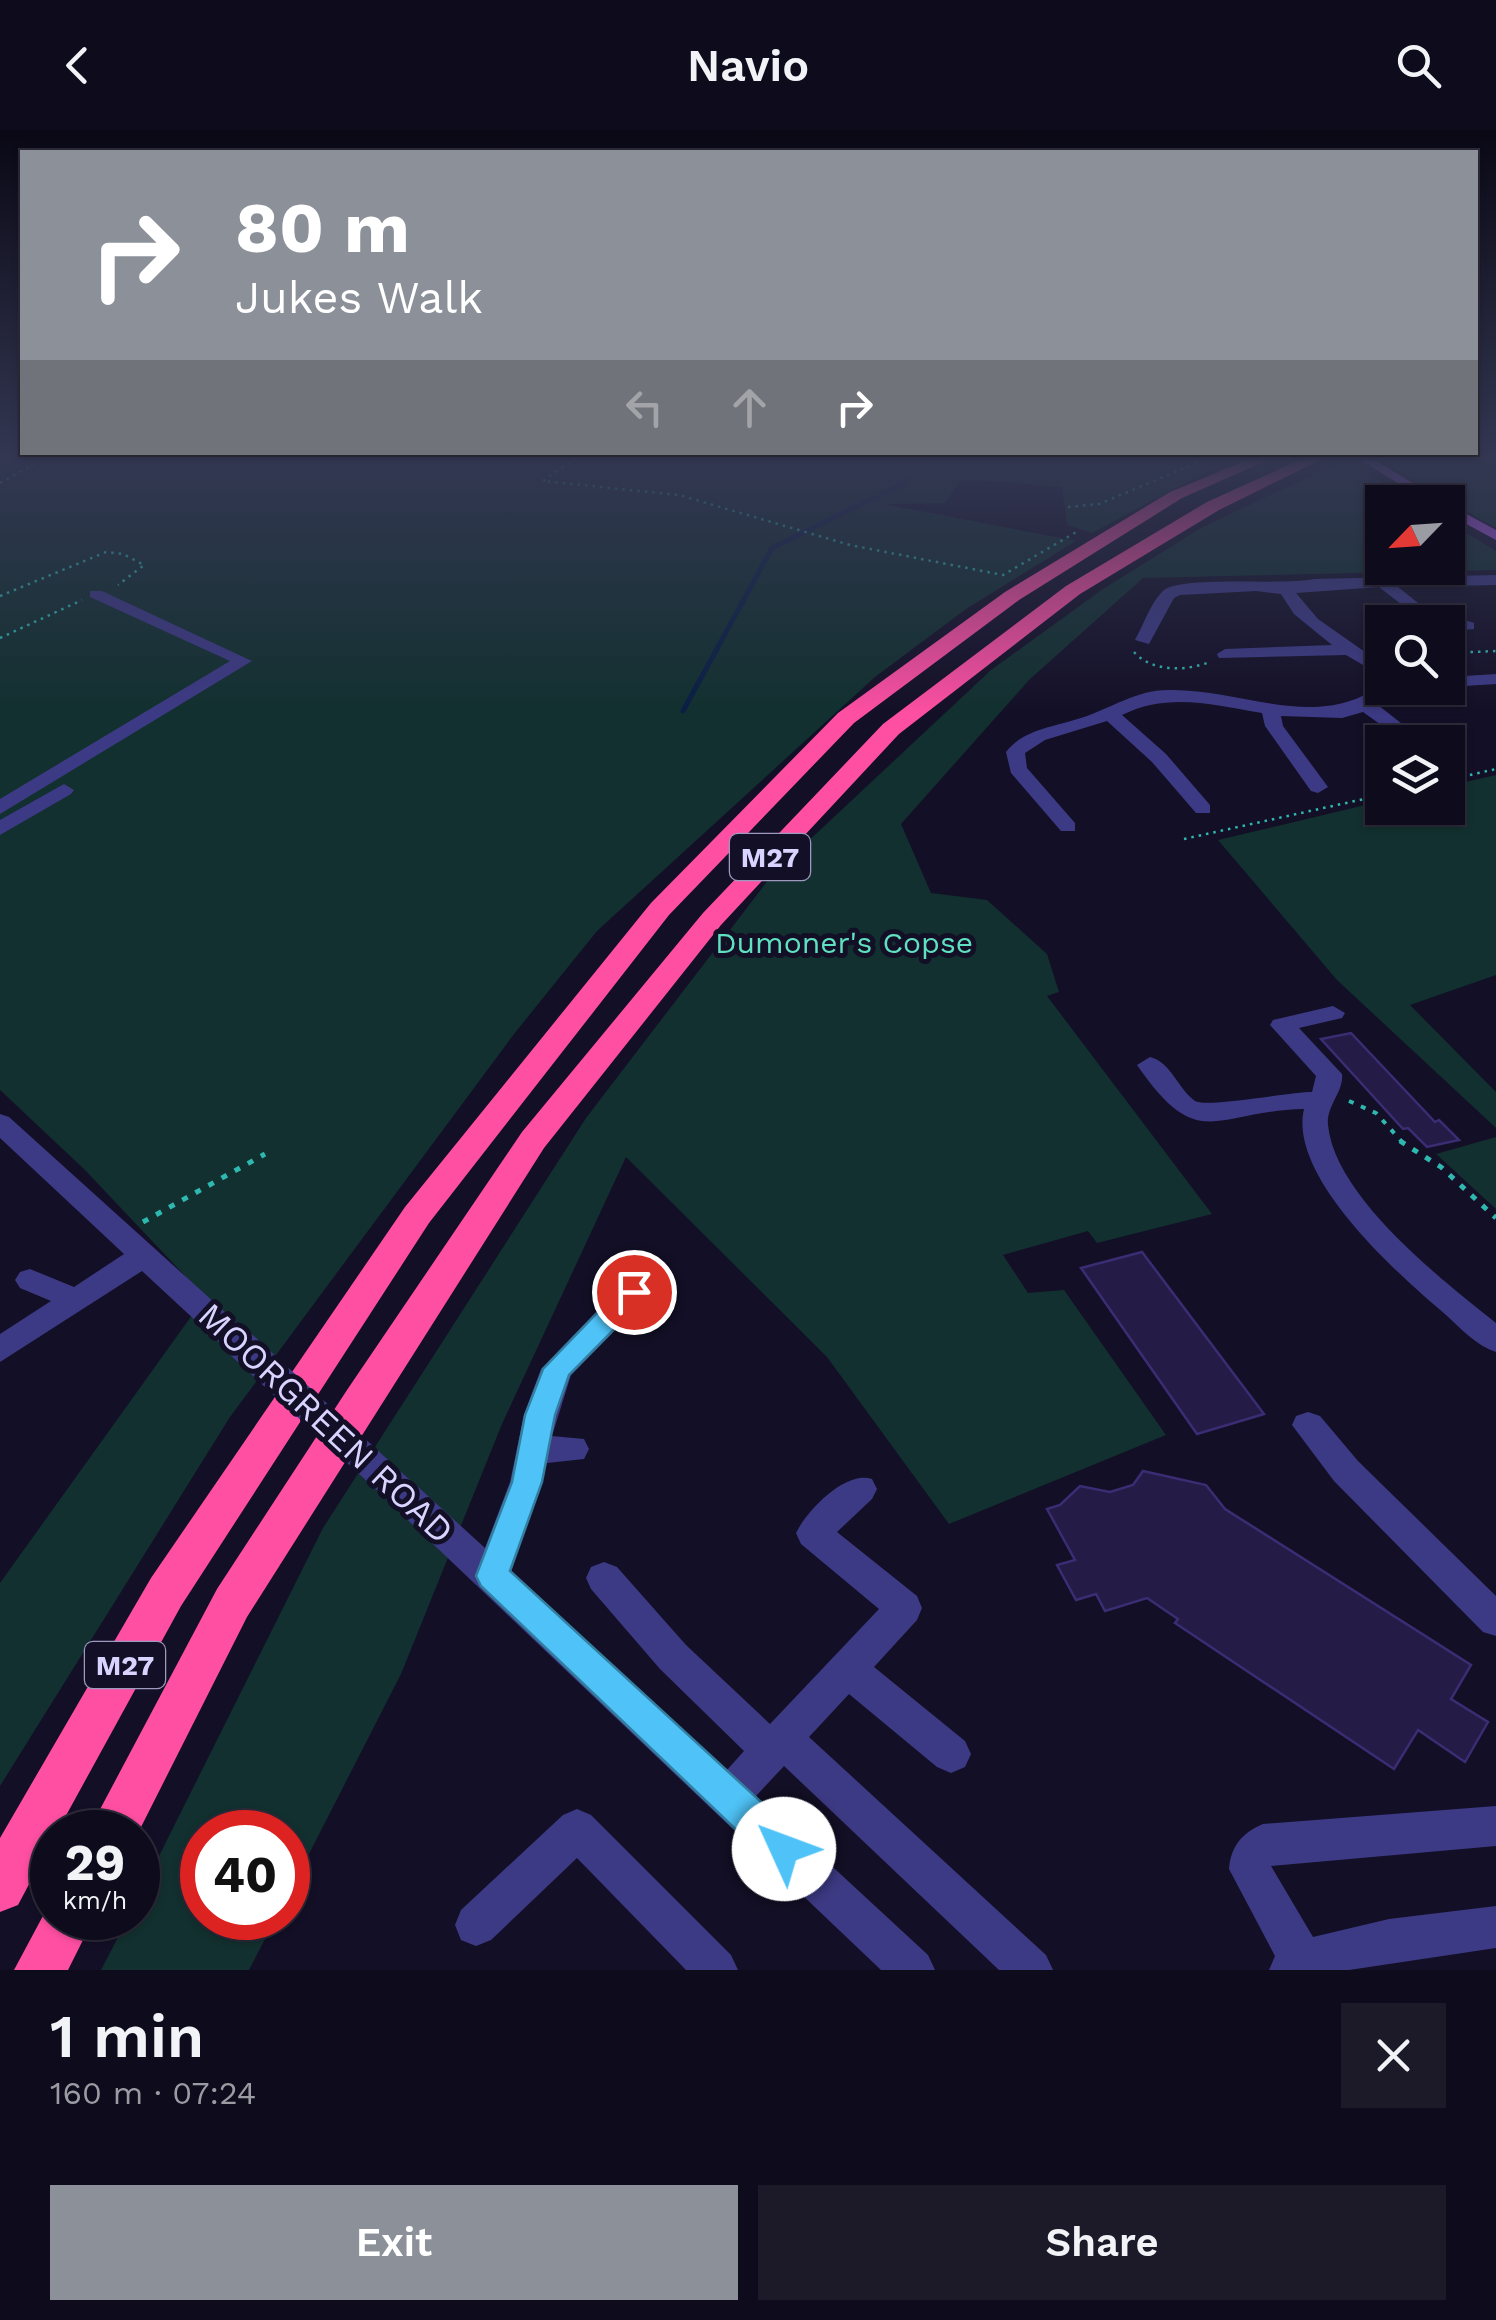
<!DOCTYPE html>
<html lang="en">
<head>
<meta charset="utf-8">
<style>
	:root { --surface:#0e0b1c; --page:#1c1929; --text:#f1f3f6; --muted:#9b9ba3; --line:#2e2b3b; --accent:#8c9099 }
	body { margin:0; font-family:"Work Sans",sans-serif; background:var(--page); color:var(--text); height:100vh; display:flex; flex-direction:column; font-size:38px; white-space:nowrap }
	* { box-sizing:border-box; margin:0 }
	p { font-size:32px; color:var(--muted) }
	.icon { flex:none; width:55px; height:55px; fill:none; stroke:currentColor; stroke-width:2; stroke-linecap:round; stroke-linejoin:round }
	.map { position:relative; height:1840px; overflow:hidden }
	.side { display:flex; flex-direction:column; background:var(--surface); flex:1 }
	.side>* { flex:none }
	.banner { position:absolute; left:20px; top:20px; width:1458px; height:305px; border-radius:0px; box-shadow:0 2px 8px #0004,0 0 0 2px var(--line); background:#8c9099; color:#fff; overflow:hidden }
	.needle { width:65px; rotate:245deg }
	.fabs { position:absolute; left:1365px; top:355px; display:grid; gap:20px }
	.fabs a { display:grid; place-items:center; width:100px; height:100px; border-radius:0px; background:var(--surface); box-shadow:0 2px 8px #0004,0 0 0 2px var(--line); font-size:50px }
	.speed { position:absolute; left:30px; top:1680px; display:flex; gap:20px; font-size:50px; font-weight:700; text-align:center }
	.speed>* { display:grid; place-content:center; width:130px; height:130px; border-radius:50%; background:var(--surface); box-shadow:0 2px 8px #0004,0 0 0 2px var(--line); line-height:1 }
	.speed small { font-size:25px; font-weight:400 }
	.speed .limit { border:15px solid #d22; background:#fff; color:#111 }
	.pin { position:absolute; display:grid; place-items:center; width:85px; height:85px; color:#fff; margin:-42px; border:5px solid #fff; border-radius:50%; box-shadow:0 2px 10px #0007 }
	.me { position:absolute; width:110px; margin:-55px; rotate:313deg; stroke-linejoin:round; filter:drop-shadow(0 0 8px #0008) }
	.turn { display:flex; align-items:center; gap:35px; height:210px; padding:0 50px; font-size:45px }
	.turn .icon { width:130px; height:130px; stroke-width:2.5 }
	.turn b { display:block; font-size:70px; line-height:85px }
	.lanes { display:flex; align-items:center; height:95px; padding:0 50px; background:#0003; justify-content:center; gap:50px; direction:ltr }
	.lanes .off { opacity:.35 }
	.round { display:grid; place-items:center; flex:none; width:105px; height:105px; border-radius:0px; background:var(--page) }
	.summary { display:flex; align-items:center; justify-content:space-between; height:170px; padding:0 50px }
	h1 { font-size:60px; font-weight:600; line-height:75px }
	.button { display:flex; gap:20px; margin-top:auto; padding:20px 50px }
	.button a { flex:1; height:115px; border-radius:0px; background:var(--accent); color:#fff; font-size:40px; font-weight:600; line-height:115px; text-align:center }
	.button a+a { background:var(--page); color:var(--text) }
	header { display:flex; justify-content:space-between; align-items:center; height:130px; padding:0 50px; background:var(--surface); font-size:45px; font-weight:600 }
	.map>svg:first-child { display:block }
	.green { fill:#12302f }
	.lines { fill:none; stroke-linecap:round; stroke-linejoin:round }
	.stream { stroke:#0a1f44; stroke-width:5 }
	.building { fill:#241b47; stroke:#3b2d73; stroke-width:2.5 }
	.path-far2 { stroke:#2fb8b0; stroke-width:2.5; stroke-dasharray:2.5 5; stroke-linecap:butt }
	.path-far1 { stroke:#2fb8b0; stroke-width:4; stroke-dasharray:5 8; stroke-linecap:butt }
	.path { stroke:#2fb8b0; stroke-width:5; stroke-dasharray:6 9; stroke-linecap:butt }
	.minor { fill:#3d3a85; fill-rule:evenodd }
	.major { fill:#c25bff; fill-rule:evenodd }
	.highway { fill:#ff4fa3; fill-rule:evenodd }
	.minor-bridge { stroke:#3d3a85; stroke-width:30 }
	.route { fill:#4fc3f7; stroke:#337fa1; stroke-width:2.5 }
	.labels { text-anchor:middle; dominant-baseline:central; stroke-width:10; stroke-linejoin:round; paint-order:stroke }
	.shield { fill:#130f26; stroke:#9e99be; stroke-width:2.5 }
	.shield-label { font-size:28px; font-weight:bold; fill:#d9d4ff }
	.park-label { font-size:30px; fill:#5fe0c0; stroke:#130f26 }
	.near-street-label { font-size:35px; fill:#d9d4ff; stroke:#130f26 }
</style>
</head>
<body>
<header><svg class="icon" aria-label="back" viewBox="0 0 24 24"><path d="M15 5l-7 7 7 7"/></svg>Navio<svg class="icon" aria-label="search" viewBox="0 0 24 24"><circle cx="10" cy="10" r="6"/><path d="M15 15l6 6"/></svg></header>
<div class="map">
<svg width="1496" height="1840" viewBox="0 0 1496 1840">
	<rect width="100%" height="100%" fill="#130f26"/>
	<path class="green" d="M0,328H1106L1113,333L1232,328L1092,403L1067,395L1062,357L961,349L945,373L884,374L1076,411L966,479L875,547L597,801L514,904L230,1287L0,1656V1453L205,1167L84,1039L0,960Z
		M1375,328H1496V398Z
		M1344,330L1415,372H1382V438H1448V392L1496,421V440L1143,448L1029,550L901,694L931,763L987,770L1047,824L1059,862L1047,866L1212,1084L1097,1113L1088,1101L1003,1125L1028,1163L1064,1160L1166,1305L949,1394L827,1227L626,1027L502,1294L401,1544L288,1765V1702H202V1788H276L249,1840H101L128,1788H138V1768L323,1398L586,988L772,745L991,540L1103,459L1201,398Z
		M1496,645V845L1410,875L1496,962V998L1337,850L1218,710L1382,671V678H1448V656Z
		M1496,1007V1079L1436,1024Z"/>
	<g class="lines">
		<path class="stream" d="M683,581L772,418L905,353L914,328"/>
	</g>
	<path class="building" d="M1351,903L1435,992L1439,990L1459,1010L1427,1017L1408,998L1403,999L1321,909Z
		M1142,1122L1264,1284L1197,1304L1081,1138Z
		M1143,1341L1206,1355L1225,1379L1471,1535L1451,1569L1488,1592L1465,1632L1418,1600L1394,1639L1175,1493L1178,1489L1147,1468L1105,1481L1096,1464L1076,1470L1057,1435L1075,1430L1047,1379L1060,1375L1080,1356L1110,1362L1133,1355Z"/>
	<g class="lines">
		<path class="path-far2" d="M576,328L543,351L679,365L850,415L1003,445L1078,401
			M0,353L45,328
			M1068,377L1099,374L1208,328
			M0,466L106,422L123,424L144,435L118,455
			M0,508L82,470
			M1134,522C1152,542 1184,541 1207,533
			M1448,523L1496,521
			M1448,650L1496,639
			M1184,709L1382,665"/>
		<path class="path-far1" d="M1349,971L1376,983L1403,1013"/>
		<path class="path" d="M1400,1011L1441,1037L1496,1088
			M143,1092L265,1024"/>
		<path class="minor" d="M1496,445V455L1398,457L1442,492H1424L1379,457L1296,463L1318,489L1382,534V546L1346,525L1219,528L1217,524L1225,519L1332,515L1294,484L1281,464L1256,461L1180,465L1174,468L1149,514L1135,510C1143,496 1151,472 1163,461C1181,445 1283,456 1314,449Z
			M90,461H102L252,531L0,684V669L230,531L90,467Z
			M1468,491L1474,493V499L1448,501V492H1442Z
			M1496,544V554L1448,557V547Z
			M1382,554L1398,558L1378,575L1425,612H1405L1363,582L1342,588L1281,586L1283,596L1328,657L1318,663L1311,661L1265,596L1262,583C1213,575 1169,562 1122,585L1166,624L1210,675V683H1196L1152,632L1107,591L1045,610L1025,623L1027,638L1075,693V701H1061L1011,643L1006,622C1024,599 1054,597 1081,588C1110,579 1136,560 1168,560C1241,558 1318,603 1382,554Z
			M64,654L74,660L71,664L0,705V690Z
			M1333,876L1345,883L1342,888L1299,898L1342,944C1344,962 1326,976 1328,995C1335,1067 1442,1150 1496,1193V1222C1477,1216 1461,1199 1446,1185C1399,1145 1288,1047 1304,979C1215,981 1199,1025 1137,935L1150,927C1171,932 1178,959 1195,971C1205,978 1290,962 1312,962L1316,946L1270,895L1273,890Z
			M0,984L9,987L246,1201L250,1209L246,1217L235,1221L224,1217L142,1141L0,1232V1204L51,1171L20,1158L15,1150L20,1142L30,1139L74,1157L124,1124L0,1008Z
			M634,1151L645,1154L649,1162L645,1170L571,1245L552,1306L584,1309L589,1319L584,1329L547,1333L511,1442L727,1640L744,1621L660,1539L591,1459L586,1448L591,1437L604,1432L617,1437L686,1515L770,1594L879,1479L801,1414L796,1403C807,1380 846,1340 872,1349L877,1359L872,1369L837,1402L917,1466L922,1478L917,1490L874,1537L965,1611L971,1624L965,1637L951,1643L937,1637L849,1564L809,1607L1046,1825L1053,1840H999L784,1636L756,1666L928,1825L935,1840H881L392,1375L387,1365L392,1355L404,1351L416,1355L485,1418L510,1352L524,1285L541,1239L623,1154Z
			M1308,1282L1320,1286L1358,1331L1496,1466V1506L1483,1502L1334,1351L1292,1295L1296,1286Z
			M1496,1676V1716L1271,1736L1313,1807L1389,1789L1496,1776V1818L1349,1840H1269L1275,1826L1229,1739C1231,1716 1242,1703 1263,1694Z
			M577,1679L591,1685L731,1825L738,1840H686L577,1728L491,1810L476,1816L461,1810L455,1795L461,1780L563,1685Z"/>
		<path class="major" d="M1357,328H1371L1445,372H1429Z
			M1448,374L1496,400V410L1448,384Z"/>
		<path class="highway" d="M1252,328H1272L1182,368L1019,470L854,593L669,785L429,1093L181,1476L57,1702H52V1711L18,1775L0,1782V1708L151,1448L405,1077L651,773L838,583L1005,462L1170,362Z
			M1304,328H1324L1219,380L1080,464L899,604L721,795L544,1018L247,1487L138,1703L88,1702L217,1459L347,1260L522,1002L703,783L883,594L1066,456L1207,372Z
			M52,1769V1788H94L68,1840H14Z"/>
		<path class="minor-bridge" d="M235,1209L404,1365"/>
	</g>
	<linearGradient id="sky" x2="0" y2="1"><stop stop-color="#0a0815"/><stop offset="0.56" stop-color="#333752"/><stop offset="1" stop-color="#333752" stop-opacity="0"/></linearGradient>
	<rect width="1496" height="585" fill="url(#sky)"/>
	<path class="route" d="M634,1152L648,1162L644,1169L569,1245L555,1285L542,1352L510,1441L797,1705L803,1719L797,1732L784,1738L770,1732L481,1456L476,1446L512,1352L525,1285L543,1239L624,1155Z"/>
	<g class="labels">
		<g class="shield">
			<rect x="730" y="704" width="80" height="46" rx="8"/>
			<rect x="85" y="1512" width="80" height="46" rx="8"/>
		</g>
		<g class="shield-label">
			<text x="770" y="727">M27</text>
			<text x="125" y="1535">M27</text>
		</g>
		<g class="park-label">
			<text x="844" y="812">Dumoner's Copse</text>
		</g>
		<g class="near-street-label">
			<text transform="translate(326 1293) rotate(43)">MOORGREEN ROAD</text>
		</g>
	</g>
</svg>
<div class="fabs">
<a><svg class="needle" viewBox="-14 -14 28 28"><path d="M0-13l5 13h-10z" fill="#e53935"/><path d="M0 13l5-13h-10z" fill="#9b9ba3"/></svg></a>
<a><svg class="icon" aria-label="search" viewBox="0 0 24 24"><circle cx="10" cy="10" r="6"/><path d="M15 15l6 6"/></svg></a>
<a><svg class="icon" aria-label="layers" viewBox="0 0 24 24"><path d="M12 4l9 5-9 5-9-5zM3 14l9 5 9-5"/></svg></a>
</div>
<div class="speed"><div>29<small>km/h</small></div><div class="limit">40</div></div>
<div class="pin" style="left:634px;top:1162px;background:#d93025"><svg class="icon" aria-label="arrive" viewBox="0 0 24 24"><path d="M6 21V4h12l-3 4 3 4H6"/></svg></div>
<svg class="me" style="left:784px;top:1719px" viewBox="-20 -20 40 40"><circle r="19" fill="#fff"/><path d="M0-13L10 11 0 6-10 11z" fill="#4fc3f7"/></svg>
<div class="banner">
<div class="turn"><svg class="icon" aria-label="right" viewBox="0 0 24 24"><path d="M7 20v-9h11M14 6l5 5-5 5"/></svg><div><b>80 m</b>Jukes Walk</div></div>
<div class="lanes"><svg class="icon off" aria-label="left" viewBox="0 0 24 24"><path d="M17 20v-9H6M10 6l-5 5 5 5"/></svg><svg class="icon off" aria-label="ahead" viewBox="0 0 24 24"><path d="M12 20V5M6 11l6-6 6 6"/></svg><svg class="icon" aria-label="right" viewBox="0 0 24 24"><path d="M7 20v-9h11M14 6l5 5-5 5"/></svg></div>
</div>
</div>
<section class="side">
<div class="summary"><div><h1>1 min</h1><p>160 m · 07:24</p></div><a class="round"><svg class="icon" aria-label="close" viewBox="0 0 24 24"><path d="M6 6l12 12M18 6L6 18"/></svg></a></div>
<div class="button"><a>Exit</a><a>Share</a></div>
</section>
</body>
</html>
